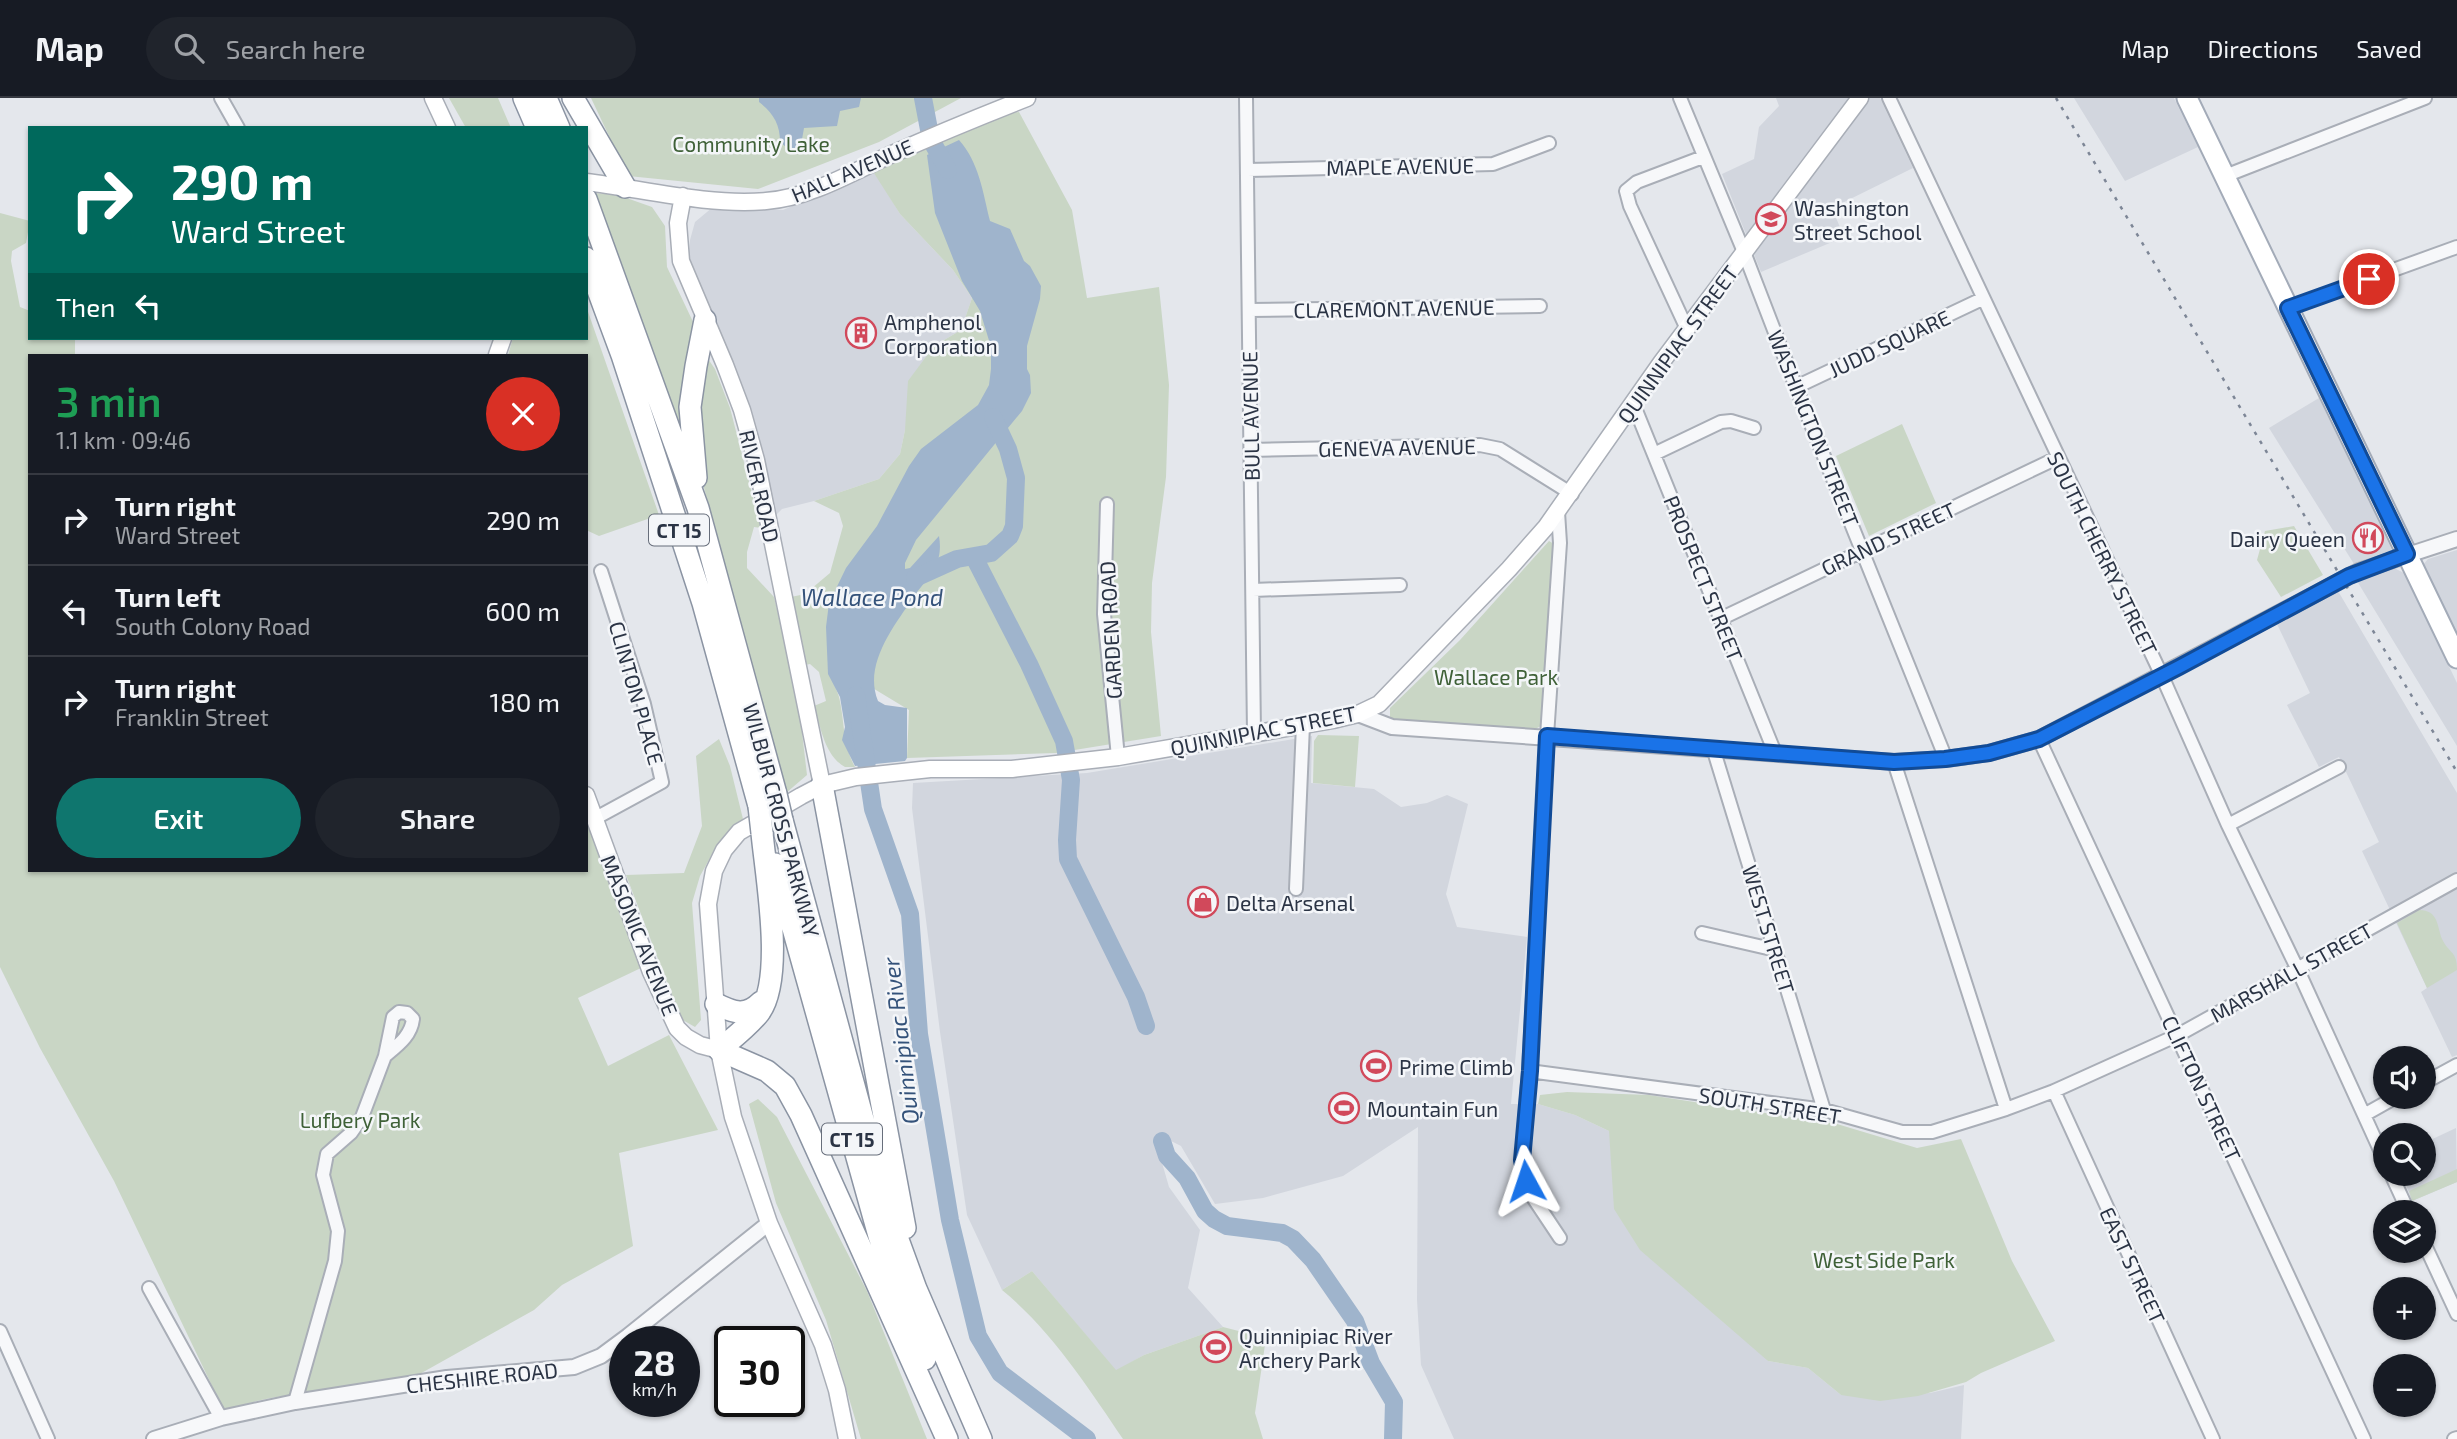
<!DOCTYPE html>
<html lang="en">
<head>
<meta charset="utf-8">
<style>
	:root { --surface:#171b24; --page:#20242c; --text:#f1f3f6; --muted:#9ea1a6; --line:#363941; --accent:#0f766e }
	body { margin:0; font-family:"Exo 2",sans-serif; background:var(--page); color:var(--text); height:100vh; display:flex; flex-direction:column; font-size:26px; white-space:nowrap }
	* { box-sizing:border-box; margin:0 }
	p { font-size:23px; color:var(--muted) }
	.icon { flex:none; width:38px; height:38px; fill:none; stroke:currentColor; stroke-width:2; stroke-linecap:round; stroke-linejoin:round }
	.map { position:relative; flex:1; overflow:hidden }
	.sheet { position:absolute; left:28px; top:256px; width:560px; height:518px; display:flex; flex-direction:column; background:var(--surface); border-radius:0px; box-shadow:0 2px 5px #0004 }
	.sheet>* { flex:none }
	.banner { position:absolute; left:28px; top:28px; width:560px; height:214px; border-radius:0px; box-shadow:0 2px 5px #0004; background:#00695c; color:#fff; overflow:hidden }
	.buttons { position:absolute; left:2373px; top:948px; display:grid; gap:14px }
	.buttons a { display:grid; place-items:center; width:63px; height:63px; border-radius:50%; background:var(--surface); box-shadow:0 2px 5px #0004; font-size:35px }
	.speed { position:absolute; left:609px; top:1228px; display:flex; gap:14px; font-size:35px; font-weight:700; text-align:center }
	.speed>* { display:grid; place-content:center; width:91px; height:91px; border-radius:50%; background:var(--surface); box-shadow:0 2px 5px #0004; line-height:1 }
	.speed small { font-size:18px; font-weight:400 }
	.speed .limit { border:4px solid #111; border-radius:10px; background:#fff; color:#111 }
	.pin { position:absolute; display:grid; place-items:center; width:60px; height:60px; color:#fff; margin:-30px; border:4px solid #fff; border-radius:50%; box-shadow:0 2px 7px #0007 }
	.me { position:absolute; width:77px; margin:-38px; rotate:355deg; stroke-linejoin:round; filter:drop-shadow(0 0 5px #0008) }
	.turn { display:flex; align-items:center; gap:24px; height:147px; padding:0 28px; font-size:32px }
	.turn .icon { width:91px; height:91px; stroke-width:2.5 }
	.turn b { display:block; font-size:49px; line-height:60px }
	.then { display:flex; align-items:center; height:66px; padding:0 28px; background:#0003; gap:14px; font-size:26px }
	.round { display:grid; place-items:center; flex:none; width:74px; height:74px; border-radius:37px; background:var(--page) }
	.head { display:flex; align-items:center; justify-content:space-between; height:119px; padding:0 28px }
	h1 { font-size:42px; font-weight:600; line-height:52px; color:#1e9e55 }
	.primary-button { display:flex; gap:14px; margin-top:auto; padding:14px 28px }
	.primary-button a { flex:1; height:80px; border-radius:42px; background:var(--accent); color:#fff; font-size:28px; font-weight:600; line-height:80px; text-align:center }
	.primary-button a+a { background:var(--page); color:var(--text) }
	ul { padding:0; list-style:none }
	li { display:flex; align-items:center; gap:21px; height:91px; padding:0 28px; border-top:2px solid var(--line) }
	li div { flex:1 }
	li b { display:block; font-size:26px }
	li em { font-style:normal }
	header { display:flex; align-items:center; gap:42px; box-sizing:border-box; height:98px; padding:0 35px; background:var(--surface); border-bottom:2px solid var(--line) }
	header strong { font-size:33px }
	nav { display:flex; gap:38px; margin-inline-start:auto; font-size:24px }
	.search { width:490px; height:63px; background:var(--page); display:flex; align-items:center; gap:18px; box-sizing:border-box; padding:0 24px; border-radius:38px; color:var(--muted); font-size:26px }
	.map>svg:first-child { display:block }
	.built { fill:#d2d6de }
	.green { fill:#c9d6c5 }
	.water { fill:#9fb4cc }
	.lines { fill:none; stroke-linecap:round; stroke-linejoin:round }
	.river { stroke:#9fb4cc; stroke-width:18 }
	.minor-casing { stroke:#a9aeb7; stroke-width:16 }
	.tertiary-casing { stroke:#a9aeb7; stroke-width:18 }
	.secondary-casing { stroke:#a9aeb7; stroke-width:19 }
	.primary-casing { stroke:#a3abb8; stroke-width:23 }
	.motorway-casing { stroke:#8b94a3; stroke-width:24 }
	.minor { stroke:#f7f8fa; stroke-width:12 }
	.tertiary { stroke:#f7f8fa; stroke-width:14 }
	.secondary { stroke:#fff; stroke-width:16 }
	.primary { stroke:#fff; stroke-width:19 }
	.motorway { stroke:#fff; stroke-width:21 }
	.rail { stroke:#7d8696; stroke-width:2.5; stroke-dasharray:3.5 7; stroke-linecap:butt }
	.motorway-bridge-casing { stroke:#8b94a3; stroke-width:24; stroke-linecap:butt }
	.motorway-bridge { stroke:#fff; stroke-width:21 }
	.route-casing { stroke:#114b97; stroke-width:18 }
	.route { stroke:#1a73e8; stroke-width:12 }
	.labels { text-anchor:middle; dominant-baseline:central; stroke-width:5; stroke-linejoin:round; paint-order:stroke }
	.shield { fill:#f4f6f9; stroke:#676e7b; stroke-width:2 }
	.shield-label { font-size:19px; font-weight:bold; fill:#2b3445 }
	.park-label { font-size:21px; fill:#3f6138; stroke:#f4f6f9 }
	.street-label { font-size:21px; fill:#2b3445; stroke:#f4f6f9 }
	.poi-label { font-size:21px; fill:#2b3445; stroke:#f4f6f9; text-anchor:start }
	.water-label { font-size:23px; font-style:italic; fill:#34527a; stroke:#f4f6f9 }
</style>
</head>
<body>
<header>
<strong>Map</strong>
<div class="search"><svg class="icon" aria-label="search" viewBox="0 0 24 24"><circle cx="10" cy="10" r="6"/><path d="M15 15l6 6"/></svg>Search here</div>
<nav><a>Map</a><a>Directions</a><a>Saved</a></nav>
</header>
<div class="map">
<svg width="2457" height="1341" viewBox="0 0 2457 1341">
	<rect width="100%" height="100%" fill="#e4e7ec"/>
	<path class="built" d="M1776,0H1880L1913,70L1832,110L1844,139L1761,174L1722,76L1754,61L1759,29L1779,8Z
		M2074,0H2174L2198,49L2125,83Z
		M874,73L900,116L953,172L972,200L961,232L934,248L905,332L900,356L879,381L814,403L782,411L776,417L749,310L688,166L690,142L695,124L713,109L783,112Z
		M2319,300L2392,452L2354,466L2269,330Z
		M2457,452V540L2422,468L2428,461Z
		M2392,469L2404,475L2457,585V648L2357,483Z
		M2338,493L2457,695V957L2452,959L2421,894L2427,890L2362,753L2379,744L2339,659L2319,669L2287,607L2310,595L2276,524Z
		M1312,638L1311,685L1374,691L1401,709L1427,705L1447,697L1468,706L1446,796L1457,829L1527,839L1511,1006H1538L1575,1017L1609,1033L1768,1263L1808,1270L1841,1297L1930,1295L1964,1287L1961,1341H1454L1421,1267L1417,1202L1418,1029L1343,1078L1263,1100L1215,1106L1181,1048L1167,1041L1156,1044L1169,1089L1200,1132L1188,1190L1223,1229L1144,1257L1116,1273L1032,1173L1002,1192L967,1117L940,934L912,710L913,685L1087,675Z
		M2456,1030L2457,1084L2412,1103L2402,1076H2424V1045Z"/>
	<path class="green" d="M449,0H498L511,30H466Z
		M591,0H961L879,44L758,91L628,78Z
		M1019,14L1072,112L1087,200L1159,189L1169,287L1166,379L1152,485L1151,534L1161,638L1056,655L907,660L909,612L828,563C827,577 836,587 839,599C845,624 842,645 855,669H845C824,657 821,629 814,608L826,603L819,574L810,566L805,567L791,499L805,496L830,475L843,428L839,415L814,403L879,381L900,356L905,332L908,283L934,248L961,232L972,200L953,172L900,116L872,72L999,16Z
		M594,95L618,97L652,109L665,128L667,169L695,228L684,338L680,335L637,208Z
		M0,115L30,123L26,145L12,153L11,163L20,209L30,213V240H75V257H30V772H586V713L643,869L578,900L608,968L669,937L718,1032L619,1055L633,1148L562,1187L534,1212L409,1282L311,1296C282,1296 251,1303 224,1313L114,1083L40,950L0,869Z
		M586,208L659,417L599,438L586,432V257H508L513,240H586Z
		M706,258L715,271L730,310L761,430L754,429L747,454V470L774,499L798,600L807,677L786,695L703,386L697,331Z
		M1902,326L1936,405L1869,438L1836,358Z
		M2294,428L2323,477L2281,499L2257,462L2265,433Z
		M1549,443L1554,446L1544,617L1541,628L1533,632L1390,621V610L1460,542Z
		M1318,637L1359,638L1355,689L1313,685L1314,643Z
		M719,641L730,668L743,721L732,730L715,751L700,778L692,805L701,922L695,929L681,921L626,777L684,775L702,728L696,658Z
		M2419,812C2439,812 2437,829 2442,841C2449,856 2457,852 2457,872L2427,890L2397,825Z
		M1567,994L1649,997L1837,1026L1917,1050L1961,1041L2012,1163L2055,1243L1981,1275L1966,1284L1918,1298L1880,1303L1841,1297L1808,1270L1768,1263L1640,1152L1614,1111L1609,1033L1575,1017L1538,1006L1540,997Z
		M758,1001L777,1019L867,1193L927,1341H861L826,1222L776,1105L749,1006Z
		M2457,1071V1084L2412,1103L2409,1093Z
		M1032,1173L1116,1272L1144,1257L1223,1229L1266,1240L1255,1315L1263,1341H1123C1088,1289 1051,1232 1002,1192Z"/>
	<path class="water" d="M759,0H861L859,9L840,13L837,28L804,30L801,47L793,55L780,44C780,26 773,15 759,4Z
		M959,42C979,64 983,95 990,123L1010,131L1024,163L1030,168L1041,188L1040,201L1027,248V271L1030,277L1031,295L1022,313L916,442L905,465V471L910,470L939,438C944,468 928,478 913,500C894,528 863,567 878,603L885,607L907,610V660L905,663L855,668L842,642L845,629L840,599L828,576L826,529L829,505L846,470L877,428L909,368L921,351L978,307L989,287L991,271V249L980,213L962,183L935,115L927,57Z"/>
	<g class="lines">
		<path class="river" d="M923,0L931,42L948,72
			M974,459L1029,566L1064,643L1071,682L1067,742L1068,761L1136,899L1146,928
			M915,480L957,461L991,455L1010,438L1014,428L1016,380L1008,351L993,319
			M856,597L873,711L910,816L919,936L950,1122L978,1238L1000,1275L1087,1341
			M1162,1043L1167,1058L1187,1080L1205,1113L1214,1121L1227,1128L1282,1135L1293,1141L1313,1162L1355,1223L1371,1265L1394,1304L1393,1341"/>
		<g class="minor-casing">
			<path id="minor" d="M221,0L238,30
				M1246,0L1254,635
				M1680,0L1744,154L1796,289L1946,661
				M1889,0L2162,578L2228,727L2297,870L2385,1063
				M1247,72L1493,66L1549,45
				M2225,78L2425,0
				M2288,210L2457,149
				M1249,212L1540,208
				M1687,231L1630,108L1626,93L1637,84L1703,59
				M1796,289L1982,201
				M1633,305L1775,655
				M1250,352L1480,347L1500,351L1572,396
				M1654,356L1721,324L1731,323L1754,330
				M1107,406L1104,516L1118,659
				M1558,414L1560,445L1547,638L1529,973L1522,1062L1526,1083L1534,1101L1560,1140
				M1253,492L1400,487
				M1720,521L2057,360
				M2039,641L2364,1341
				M1713,650L1824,1012
				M1894,664L2006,1011
				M594,721L662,684L644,606L601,473
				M2228,727L2339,669
				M1296,791L1303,627
				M1702,835L1776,852
				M1529,973L1824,1012L1902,1034H1932L2006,1011L2054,993L2178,937L2457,782
				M2424,985L2457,967
				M2054,993L2213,1341
				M2364,1017L2396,999
				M2391,1076L2409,1115
				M2424,1145L2457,1216
				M149,1190L221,1320
				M0,1233L48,1341
				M295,1304L335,1163L338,1133L323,1077L327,1056L351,1035L362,1019L385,958L393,919L399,914L407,915L413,921C411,938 398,947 385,958
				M2454,1341L2457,1340"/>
		</g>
		<g class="tertiary-casing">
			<path id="tertiary" d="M1358,616L1392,629L1894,664L1946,661L1989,655L2039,641L2359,473L2457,441
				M154,1341L221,1320L295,1304L447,1280L574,1269L601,1258L628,1238L769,1125"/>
		</g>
		<g class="secondary-casing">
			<path id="secondary" d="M433,0L447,30
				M586,84C643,91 708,108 766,103C809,100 851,75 890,57C935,37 981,18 1027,0
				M683,98L678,125L681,163L725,267L742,312L756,362L822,687
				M497,257L503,240
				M586,697L651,874L677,930L686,939L700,947L719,952
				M847,1341L837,1292L823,1247L769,1125L733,1019L719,952L708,806L714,773L724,752L739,734L801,698L822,687L856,679L930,671H1012L1118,659L1333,622L1358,616L1379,606L1509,471L1546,429L1661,265L1860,0"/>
		</g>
		<g class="primary-casing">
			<path id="primary" d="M2187,0L2457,560"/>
		</g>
		<g class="motorway-casing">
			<path id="motorway" d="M524,0L537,30
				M546,0L559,30
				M573,0L625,89
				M586,101L698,410L776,696
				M586,160L622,257L703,505L759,708
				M696,380L690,309L696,268L705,222
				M822,687L905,1130
				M782,722L889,1117L916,1191L981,1341
				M762,735C766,778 785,881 759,915C748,929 732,941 719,952L767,973L785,988L801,1017L947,1341
				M775,766L879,1138L925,1261
				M716,906C734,915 746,919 761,904"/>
		</g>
		<use href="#minor" class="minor"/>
		<use href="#tertiary" class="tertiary"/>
		<use href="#secondary" class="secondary"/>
		<use href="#primary" class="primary"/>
		<use href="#motorway" class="motorway"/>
		<path class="rail" d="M2056,0L2457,674"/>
		<g class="motorway-bridge-casing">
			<path id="motorway-bridge" d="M776,696L782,722
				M759,708L762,735"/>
		</g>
		<use href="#motorway-bridge" class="motorway-bridge"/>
	</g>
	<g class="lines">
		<g class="route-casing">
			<path id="route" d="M1526,1083L1522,1062L1530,973L1547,638L1894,664L1945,661L1989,655L2039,641L2179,569L2349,478L2407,456L2288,210L2369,181"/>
		</g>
		<use href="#route" class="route"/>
	</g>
	<defs>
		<g id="school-ring" transform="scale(1.575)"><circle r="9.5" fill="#f4f6f9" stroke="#d1495b" stroke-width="1.5"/><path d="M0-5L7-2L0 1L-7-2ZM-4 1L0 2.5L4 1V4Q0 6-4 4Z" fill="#d1495b"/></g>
		<g id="building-ring" transform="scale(1.575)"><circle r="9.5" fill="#f4f6f9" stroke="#d1495b" stroke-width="1.5"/><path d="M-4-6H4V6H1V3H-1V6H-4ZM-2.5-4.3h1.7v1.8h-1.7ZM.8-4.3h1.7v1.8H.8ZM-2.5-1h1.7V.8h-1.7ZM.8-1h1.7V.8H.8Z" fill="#d1495b"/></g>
		<g id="restaurant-ring" transform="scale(1.575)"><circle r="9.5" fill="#f4f6f9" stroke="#d1495b" stroke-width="1.5"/><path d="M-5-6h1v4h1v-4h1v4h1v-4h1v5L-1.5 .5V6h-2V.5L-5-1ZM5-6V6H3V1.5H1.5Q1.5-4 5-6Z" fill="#d1495b"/></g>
		<g id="shop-ring" transform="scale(1.575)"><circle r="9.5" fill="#f4f6f9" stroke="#d1495b" stroke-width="1.5"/><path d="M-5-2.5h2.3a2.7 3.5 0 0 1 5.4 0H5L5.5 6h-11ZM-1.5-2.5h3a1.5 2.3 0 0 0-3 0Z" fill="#d1495b"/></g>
		<g id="stadium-ring" transform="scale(1.575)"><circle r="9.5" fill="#f4f6f9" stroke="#d1495b" stroke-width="1.5"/><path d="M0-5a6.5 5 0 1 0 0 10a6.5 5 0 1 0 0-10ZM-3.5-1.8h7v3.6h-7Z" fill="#d1495b"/></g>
	</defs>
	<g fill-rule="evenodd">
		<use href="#school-ring" x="1771" y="121"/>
		<use href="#building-ring" x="861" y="235"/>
		<use href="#restaurant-ring" x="2368" y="440"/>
		<use href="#shop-ring" x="1203" y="804"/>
		<use href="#stadium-ring" x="1376" y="968"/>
		<use href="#stadium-ring" x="1344" y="1010"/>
		<use href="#stadium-ring" x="1216" y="1249"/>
	</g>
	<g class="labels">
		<g class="shield">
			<rect x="649" y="416.5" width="60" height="31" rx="5"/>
			<rect x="822" y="1025.5" width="60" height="31" rx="5"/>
		</g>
		<g class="shield-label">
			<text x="679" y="432">CT 15</text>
			<text x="852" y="1041">CT 15</text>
		</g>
		<g class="park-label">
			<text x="751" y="45">Community Lake</text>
			<text x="1496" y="578">Wallace Park</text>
			<text x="360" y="1021">Lufbery Park</text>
			<text x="1884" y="1161">West Side Park</text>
		</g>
		<g class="street-label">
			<text transform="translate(1400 68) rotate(-1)">MAPLE AVENUE</text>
			<text transform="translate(852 72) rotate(-23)">HALL AVENUE</text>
			<text transform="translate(1394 210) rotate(-1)">CLAREMONT AVENUE</text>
			<text transform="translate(1889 245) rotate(-25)">JUDD SQUARE</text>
			<text transform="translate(1677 246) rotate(-54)">QUINNIPIAC STREET</text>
			<text transform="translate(1250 318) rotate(-91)">BULL AVENUE</text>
			<text transform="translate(1814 330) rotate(68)">WASHINGTON STREET</text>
			<text transform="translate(1397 349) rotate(-1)">GENEVA AVENUE</text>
			<text transform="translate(760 388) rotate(77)">RIVER ROAD</text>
			<text transform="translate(1888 440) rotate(-25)">GRAND STREET</text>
			<text transform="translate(2103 455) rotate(64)">SOUTH CHERRY STREET</text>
			<text transform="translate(1704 480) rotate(68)">PROSPECT STREET</text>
			<text transform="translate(1110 532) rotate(-93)">GARDEN ROAD</text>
			<text transform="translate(637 595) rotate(74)">CLINTON PLACE</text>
			<text transform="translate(1263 632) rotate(-11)">QUINNIPIAC STREET</text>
			<text transform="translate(782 722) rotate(75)">WILBUR CROSS PARKWAY</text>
			<text transform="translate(1769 831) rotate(73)">WEST STREET</text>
			<text transform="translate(640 837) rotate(68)">MASONIC AVENUE</text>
			<text transform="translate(2291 874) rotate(-29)">MARSHALL STREET</text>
			<text transform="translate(2202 990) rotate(65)">CLIFTON STREET</text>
			<text transform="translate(1770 1007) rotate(9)">SOUTH STREET</text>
			<text transform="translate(2133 1167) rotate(65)">EAST STREET</text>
			<text transform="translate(482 1279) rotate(-6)">CHESHIRE ROAD</text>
		</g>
		<g class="poi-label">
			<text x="1794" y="109">Washington<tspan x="1794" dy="24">Street School</tspan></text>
			<text x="884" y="223">Amphenol<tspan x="884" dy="24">Corporation</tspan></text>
			<text x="2345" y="440" text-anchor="end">Dairy Queen</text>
			<text x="1226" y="804">Delta Arsenal</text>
			<text x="1399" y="968">Prime Climb</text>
			<text x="1367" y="1010">Mountain Fun</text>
			<text x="1239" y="1237">Quinnipiac River<tspan x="1239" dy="24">Archery Park</tspan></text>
		</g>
		<g class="water-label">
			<text x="872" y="499">Wallace Pond</text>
			<text transform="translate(900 943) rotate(-97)">Quinnipiac River</text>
		</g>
	</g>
</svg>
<div class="buttons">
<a><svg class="icon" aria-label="sound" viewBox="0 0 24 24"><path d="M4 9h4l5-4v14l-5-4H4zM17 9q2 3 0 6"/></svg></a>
<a><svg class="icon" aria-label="search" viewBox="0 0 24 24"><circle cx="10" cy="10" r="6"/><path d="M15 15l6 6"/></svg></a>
<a><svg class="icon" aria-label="layers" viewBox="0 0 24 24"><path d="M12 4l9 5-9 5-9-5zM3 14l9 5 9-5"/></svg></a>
<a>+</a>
<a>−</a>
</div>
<div class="speed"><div>28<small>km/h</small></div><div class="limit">30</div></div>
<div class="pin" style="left:2369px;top:181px;background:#d93025"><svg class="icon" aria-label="arrive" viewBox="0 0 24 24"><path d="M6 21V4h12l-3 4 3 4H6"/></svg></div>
<svg class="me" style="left:1526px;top:1083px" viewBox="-20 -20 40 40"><path d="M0-17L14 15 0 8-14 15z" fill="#1a73e8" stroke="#fff" stroke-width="4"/></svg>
<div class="banner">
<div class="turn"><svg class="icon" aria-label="right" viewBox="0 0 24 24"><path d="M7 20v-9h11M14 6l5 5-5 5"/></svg><div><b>290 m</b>Ward Street</div></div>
<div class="then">Then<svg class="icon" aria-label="left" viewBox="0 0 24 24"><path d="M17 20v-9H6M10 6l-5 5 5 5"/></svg></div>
</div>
<section class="sheet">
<div class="head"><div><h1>3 min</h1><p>1.1 km · 09:46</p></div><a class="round" style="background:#d93025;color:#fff"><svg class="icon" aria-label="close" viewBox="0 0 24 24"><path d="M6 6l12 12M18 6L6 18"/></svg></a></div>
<ul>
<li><svg class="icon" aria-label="right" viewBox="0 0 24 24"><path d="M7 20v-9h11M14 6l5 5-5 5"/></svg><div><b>Turn right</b><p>Ward Street</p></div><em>290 m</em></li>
<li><svg class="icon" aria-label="left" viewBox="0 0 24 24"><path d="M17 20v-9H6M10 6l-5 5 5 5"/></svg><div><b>Turn left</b><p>South Colony Road</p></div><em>600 m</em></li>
<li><svg class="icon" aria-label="right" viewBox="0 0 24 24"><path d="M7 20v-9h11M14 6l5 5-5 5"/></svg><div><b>Turn right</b><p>Franklin Street</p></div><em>180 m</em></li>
</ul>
<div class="primary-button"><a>Exit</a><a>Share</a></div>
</section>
</div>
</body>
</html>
